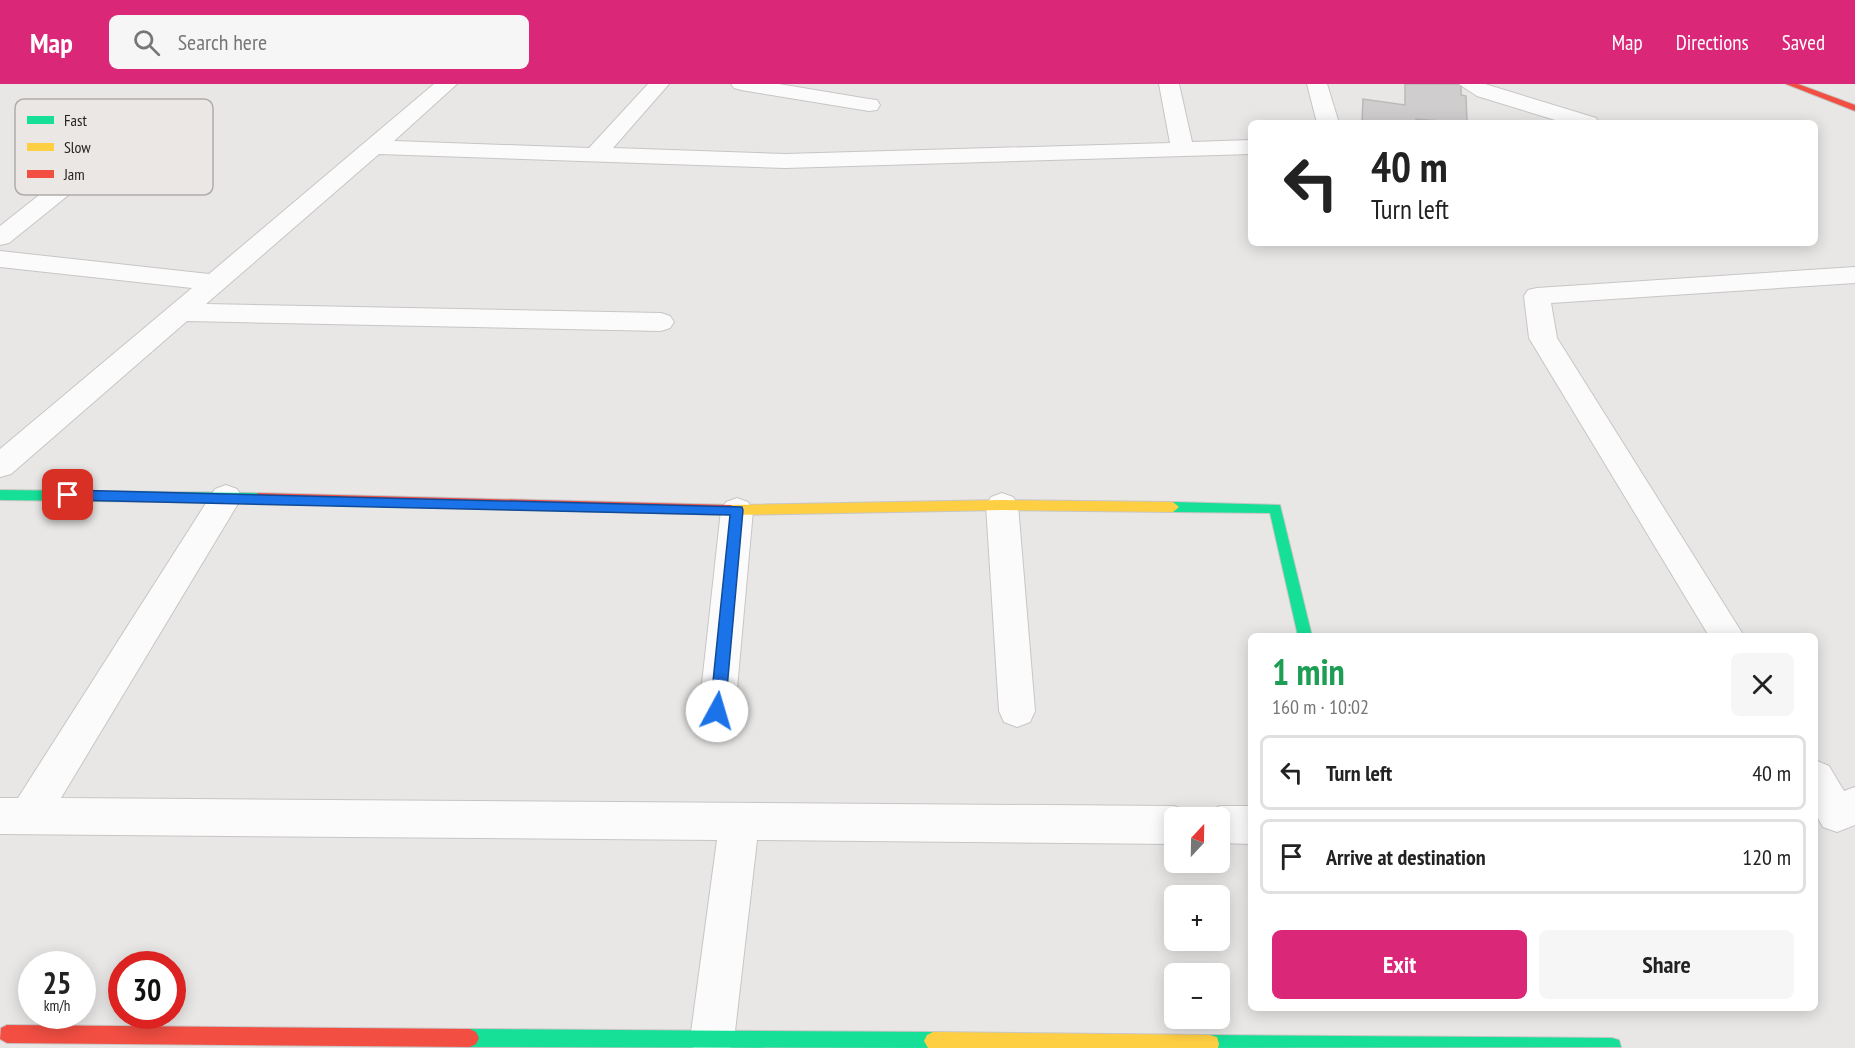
<!DOCTYPE html>
<html lang="en">
<head>
<meta charset="utf-8">
<style>
	:root { --surface:#fff; --page:#f6f6f6; --text:#222; --muted:#767676; --line:#e0e0e0; --accent:#db2777 }
	body { margin:0; font-family:"PT Sans Narrow",sans-serif; background:var(--page); color:var(--text); height:100vh; display:flex; flex-direction:column; font-size:22px; white-space:nowrap }
	* { box-sizing:border-box; margin:0 }
	p { font-size:20px; color:var(--muted) }
	.icon { flex:none; width:33px; height:33px; fill:none; stroke:currentColor; stroke-width:2; stroke-linecap:round; stroke-linejoin:round }
	.map { position:relative; flex:1; overflow:hidden }
	.drawer { position:absolute; left:1248px; top:549px; width:570px; height:378px; display:flex; flex-direction:column; background:var(--surface); border-radius:9px; box-shadow:0 3px 15px #0003 }
	.drawer>* { flex:none }
	.guide { position:absolute; left:1248px; top:36px; width:570px; height:126px; border-radius:9px; box-shadow:0 3px 15px #0003; background:#fff; color:var(--text); overflow:hidden }
	.needle { width:39px; rotate:22deg }
	.buttons { position:absolute; left:1164px; top:723px; display:grid; gap:12px }
	.buttons a { display:grid; place-items:center; width:66px; height:66px; border-radius:9px; background:var(--surface); box-shadow:0 3px 15px #0003; font-size:30px }
	.speed { position:absolute; left:18px; top:867px; display:flex; gap:12px; font-size:30px; font-weight:700; text-align:center }
	.speed>* { display:grid; place-content:center; width:78px; height:78px; border-radius:50%; background:var(--surface); box-shadow:0 3px 15px #0003; line-height:1 }
	.speed small { font-size:15px; font-weight:400 }
	.speed .limit { border:9px solid #d22; background:#fff; color:#111 }
	.pin { position:absolute; display:grid; place-items:center; width:51px; height:51px; color:#fff; margin:-26px; border-radius:12px; box-shadow:0 3px 9px #0006 }
	.me { position:absolute; width:66px; margin:-33px; rotate:6deg; stroke-linejoin:round; filter:drop-shadow(0 0 4px #0008) }
	.turn { display:flex; align-items:center; gap:21px; height:126px; padding:0 24px; font-size:27px }
	.turn .icon { width:78px; height:78px; stroke-width:2.5 }
	.turn b { display:block; font-size:42px; line-height:51px }
	.round { display:grid; place-items:center; flex:none; width:63px; height:63px; border-radius:9px; background:var(--page) }
	.overview { display:flex; align-items:center; justify-content:space-between; height:102px; padding:0 24px }
	h1 { font-size:36px; font-weight:700; line-height:45px; color:#1e9e55 }
	.cta { display:flex; gap:12px; margin-top:auto; padding:12px 24px }
	.cta a { flex:1; height:69px; border-radius:9px; background:var(--accent); color:#fff; font-size:24px; font-weight:700; line-height:69px; text-align:center }
	.cta a+a { background:var(--page); color:var(--text) }
	ul { padding:0; list-style:none }
	li { display:flex; align-items:center; gap:18px; height:75px; margin:0 12px 9px; padding:0 12px; border:3px solid var(--line); border-radius:9px }
	li div { flex:1 }
	li b { display:block; font-size:22px }
	li em { font-style:normal }
	header { display:flex; align-items:center; gap:36px; box-sizing:border-box; height:84px; padding:0 30px; background:var(--accent); color:#fff }
	header strong { font-size:28px }
	nav { display:flex; gap:33px; margin-inline-start:auto; font-size:21px }
	.search { width:420px; height:54px; background:var(--page); display:flex; align-items:center; gap:15px; box-sizing:border-box; padding:0 21px; border-radius:9px; color:var(--muted); font-size:22px }
	.map>svg:first-child { display:block }
	.building { fill:#cfcdcd; stroke:#bab9b8; stroke-width:1.5 }
	.lines { fill:none; stroke-linecap:round; stroke-linejoin:round }
	.street-casing { stroke:#c7c5c5; stroke-width:2 }
	.fast-casing { stroke:#c7c5c5; stroke-width:2 }
	.slow-casing { stroke:#c7c5c5; stroke-width:2 }
	.jam-casing { stroke:#c7c5c5; stroke-width:2 }
	.street { fill:#fcfbfb; fill-rule:evenodd }
	.fast { fill:#16e098; fill-rule:evenodd }
	.slow { fill:#ffcf43; fill-rule:evenodd }
	.jam { fill:#f24e42; fill-rule:evenodd }
	.route { fill:#1a73e8; stroke:#114b97; stroke-width:1.5 }
	.key { fill:#eae7e5; stroke:#afacab; stroke-width:1.5 }
	.key-label { font-size:16px; fill:#252423 }
</style>
</head>
<body>
<header>
<strong>Map</strong>
<div class="search"><svg class="icon" aria-label="search" viewBox="0 0 24 24"><circle cx="10" cy="10" r="6"/><path d="M15 15l6 6"/></svg>Search here</div>
<nav><a>Map</a><a>Directions</a><a>Saved</a></nav>
</header>
<div class="map">
<svg width="1855" height="964" viewBox="0 0 1855 964">
	<rect width="100%" height="100%" fill="#e9e7e6"/>
	<path class="building" d="M1405,0H1461V11L1466,12L1467,39L1416,35V39H1362L1363,15L1405,21Z"/>
	<g class="lines">
		<g class="street-casing">
			<path id="street" d="M434,0H457L394,57L589,64L648,0H669L613,64L785,70L1170,59L1159,0H1179L1192,58L1251,56V70L785,84L379,70L206,220L661,229L670,232L674,238L670,244L661,247L187,237L11,390L0,393V365L192,204L0,183V167L209,190Z
				M731,0H779L869,15L877,16L880,21L877,26L869,27L741,6L734,4Z
				M1307,0H1327L1339,39H1317Z
				M1459,0H1485L1596,34L1599,39H1565L1477,12Z
				M89,76L97,78L100,83L97,88L9,159L0,161V142L81,78Z
				M1855,183V199L1551,219L1557,254L1744,552H1709L1529,254L1524,212L1528,206L1537,204Z
				M226,401L237,405L242,413L61,714L1174,722L1188,728L1190,734H1174V760L757,756L734,956L731,964H693L690,956L717,756L0,750V714H18L215,405Z
				M1002,409L1013,413L1018,421L1035,627L1030,638L1017,643L1004,638L999,627L986,421L991,413Z
				M737,414L748,418L753,426L735,627L730,638L717,643L704,638L699,627L721,426L726,418Z
				M1815,676L1829,682L1844,707L1855,703V741L1837,748L1823,743L1815,729Z
				M1220,722H1251V760L1220,759V734H1204L1206,728Z"/>
		</g>
		<g class="fast-casing">
			<path id="fast" d="M0,406L258,409L264,414L258,419L0,416Z
				M1173,418L1280,421L1312,552H1298L1270,429L1173,428L1167,423Z
				M470,945L933,948L939,951L942,957L938,964L470,963L464,960L461,954L464,948Z
				M1210,951L1612,954L1619,956L1621,963L1202,964L1201,960L1203,953Z"/>
		</g>
		<g class="slow-casing">
			<path id="slow" d="M1002,416L1173,418L1179,423L1173,428L1002,426L731,431L725,426L731,421Z
				M933,948L1210,951L1217,953L1219,960L1218,964H928L924,957L927,951Z"/>
		</g>
		<g class="jam-casing">
			<path id="jam" d="M1786,0H1798L1855,21V27Z
				M258,409L731,421L737,426L731,431L258,419L252,414Z
				M7,941L470,945L476,948L479,954L476,960L470,963L7,959L0,955L1,944Z"/>
		</g>
		<use href="#street" class="street"/>
		<use href="#fast" class="fast"/>
		<use href="#slow" class="slow"/>
		<use href="#jam" class="jam"/>
	</g>
	<path class="route" d="M68,406L742,423L743,426L725,627L717,634L710,627L730,431L68,416L61,411Z"/>
	<rect x="15" y="15" width="198" height="96" rx="9" class="key"/>
	<rect x="27" y="32" width="27" height="8" fill="#16e098"/>
	<rect x="27" y="59" width="27" height="8" fill="#ffcf43"/>
	<rect x="27" y="86" width="27" height="8" fill="#f24e42"/>
	<g class="key-label">
		<text x="64" y="42">Fast</text>
		<text x="64" y="69">Slow</text>
		<text x="64" y="96">Jam</text>
	</g>
</svg>
<div class="buttons">
<a><svg class="needle" viewBox="-14 -14 28 28"><path d="M0-13l5 13h-10z" fill="#e53935"/><path d="M0 13l5-13h-10z" fill="#767676"/></svg></a>
<a>+</a>
<a>−</a>
</div>
<div class="speed"><div>25<small>km/h</small></div><div class="limit">30</div></div>
<div class="pin" style="left:68px;top:411px;background:#d93025"><svg class="icon" aria-label="arrive" viewBox="0 0 24 24"><path d="M6 21V4h12l-3 4 3 4H6"/></svg></div>
<svg class="me" style="left:717px;top:627px" viewBox="-20 -20 40 40"><circle r="19" fill="#fff"/><path d="M0-13L10 11 0 6-10 11z" fill="#1a73e8"/></svg>
<div class="guide">
<div class="turn"><svg class="icon" aria-label="left" viewBox="0 0 24 24"><path d="M17 20v-9H6M10 6l-5 5 5 5"/></svg><div><b>40 m</b>Turn left</div></div>
</div>
<section class="drawer">
<div class="overview"><div><h1>1 min</h1><p>160 m · 10:02</p></div><a class="round"><svg class="icon" aria-label="close" viewBox="0 0 24 24"><path d="M6 6l12 12M18 6L6 18"/></svg></a></div>
<ul>
<li><svg class="icon" aria-label="left" viewBox="0 0 24 24"><path d="M17 20v-9H6M10 6l-5 5 5 5"/></svg><div><b>Turn left</b></div><em>40 m</em></li>
<li><svg class="icon" aria-label="arrive" viewBox="0 0 24 24"><path d="M6 21V4h12l-3 4 3 4H6"/></svg><div><b>Arrive at destination</b></div><em>120 m</em></li>
</ul>
<div class="cta"><a>Exit</a><a>Share</a></div>
</section>
</div>
</body>
</html>
